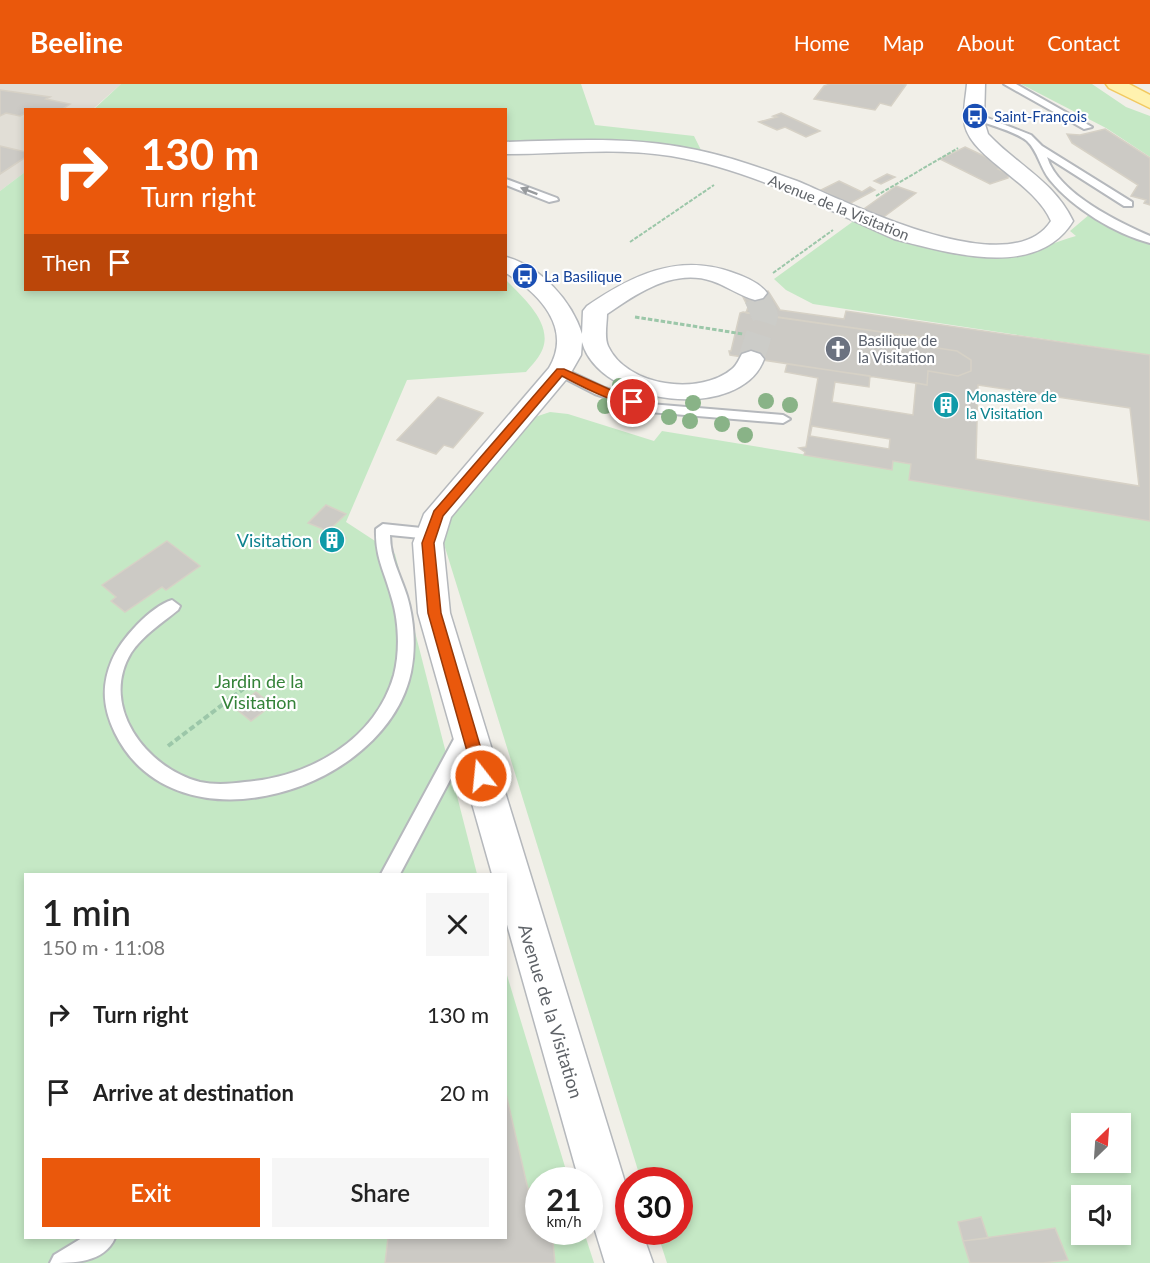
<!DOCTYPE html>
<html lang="en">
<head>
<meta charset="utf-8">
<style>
	:root { --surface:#fff; --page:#f6f6f6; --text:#222; --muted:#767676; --accent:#ea580c }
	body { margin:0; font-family:Lato,sans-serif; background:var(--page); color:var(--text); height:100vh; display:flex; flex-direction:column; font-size:22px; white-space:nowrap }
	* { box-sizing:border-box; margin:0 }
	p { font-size:20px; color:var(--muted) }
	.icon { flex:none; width:33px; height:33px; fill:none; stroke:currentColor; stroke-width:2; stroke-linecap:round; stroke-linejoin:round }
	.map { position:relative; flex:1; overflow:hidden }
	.details { position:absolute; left:24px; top:789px; width:483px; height:366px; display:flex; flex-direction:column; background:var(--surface); border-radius:0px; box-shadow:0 3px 9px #0003 }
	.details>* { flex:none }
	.guide { position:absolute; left:24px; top:24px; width:483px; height:183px; border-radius:0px; box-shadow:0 3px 9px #0003; background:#ea580c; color:#fff; overflow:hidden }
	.needle { width:39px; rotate:25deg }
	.buttons { position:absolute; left:1071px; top:1029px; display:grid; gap:12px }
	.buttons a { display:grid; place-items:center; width:60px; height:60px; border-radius:0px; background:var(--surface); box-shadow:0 3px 9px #0003; font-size:30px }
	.speed { position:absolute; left:525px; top:1083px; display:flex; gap:12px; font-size:30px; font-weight:700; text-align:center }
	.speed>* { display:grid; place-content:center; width:78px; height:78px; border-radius:50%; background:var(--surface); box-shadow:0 3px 9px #0003; line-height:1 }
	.speed small { font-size:15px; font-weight:400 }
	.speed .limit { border:9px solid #d22; background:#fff; color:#111 }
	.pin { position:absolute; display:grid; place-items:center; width:51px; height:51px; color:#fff; margin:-26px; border:3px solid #fff; border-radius:50%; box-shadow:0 2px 6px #0007 }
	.me { position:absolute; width:66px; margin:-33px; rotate:344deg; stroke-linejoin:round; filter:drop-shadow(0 0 4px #0008) }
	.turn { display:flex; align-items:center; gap:21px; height:126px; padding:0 18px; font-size:27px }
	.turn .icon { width:78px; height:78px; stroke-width:2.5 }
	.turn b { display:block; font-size:42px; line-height:51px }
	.then { display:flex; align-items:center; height:57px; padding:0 18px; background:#0003; gap:12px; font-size:22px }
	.round { display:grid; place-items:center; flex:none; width:63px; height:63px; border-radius:0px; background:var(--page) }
	.headline { display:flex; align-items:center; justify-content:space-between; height:102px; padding:0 18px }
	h1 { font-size:36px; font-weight:600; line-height:45px }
	.button { display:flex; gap:12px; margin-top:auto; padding:12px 18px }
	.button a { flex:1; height:69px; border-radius:0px; background:var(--accent); color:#fff; font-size:24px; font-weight:600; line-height:69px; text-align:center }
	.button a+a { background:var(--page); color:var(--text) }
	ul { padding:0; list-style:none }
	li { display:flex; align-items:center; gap:18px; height:78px; padding:0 18px }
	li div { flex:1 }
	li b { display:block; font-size:22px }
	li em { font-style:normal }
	header { display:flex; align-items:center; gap:36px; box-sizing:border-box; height:84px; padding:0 30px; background:var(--accent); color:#fff }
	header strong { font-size:28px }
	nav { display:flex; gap:33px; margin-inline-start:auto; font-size:21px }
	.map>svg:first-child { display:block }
	.education { fill:#e1ded6 }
	.green { fill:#c5e8c5; fill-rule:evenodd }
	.building { fill:#cccac5; stroke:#d6d1c6; stroke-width:1.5; fill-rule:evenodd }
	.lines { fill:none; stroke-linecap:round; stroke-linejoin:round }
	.street-tunnel { stroke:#ccccc8; stroke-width:26; stroke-dasharray:26 13; stroke-linecap:butt }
	.lane-casing { stroke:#b5b8bc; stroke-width:4 }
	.street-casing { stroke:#b5b8bc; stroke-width:3 }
	.primary-casing { stroke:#f2c960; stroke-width:3 }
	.path-far2 { stroke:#9cc7a9; stroke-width:2; stroke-dasharray:4 1.5; stroke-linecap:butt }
	.path-far1 { stroke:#9cc7a9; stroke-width:3; stroke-dasharray:4.5 2; stroke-linecap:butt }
	.path { stroke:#9cc7a9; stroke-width:4; stroke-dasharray:6 3; stroke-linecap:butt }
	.lane { fill:#fff; fill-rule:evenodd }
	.street { fill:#fff; fill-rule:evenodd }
	.primary { fill:#fff2af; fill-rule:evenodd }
	.tree { fill:#89b387 }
	.oneway { fill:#979a9d }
	.route { fill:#ea580c; stroke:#983908; stroke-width:1.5 }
	.labels { text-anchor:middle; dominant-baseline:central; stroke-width:4.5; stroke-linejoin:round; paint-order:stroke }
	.far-transit-label { font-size:15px; fill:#164399; stroke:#fff; text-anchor:start }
	.far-street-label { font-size:15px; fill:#5f6368; stroke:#fff }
	.far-worship-label { font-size:15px; fill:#5b616d; stroke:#fff; text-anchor:start }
	.far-culture-label { font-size:15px; fill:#0d838f; stroke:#fff; text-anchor:start }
	.culture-label { font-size:18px; fill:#0d838f; stroke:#fff; text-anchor:end }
	.park-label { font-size:18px; fill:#348238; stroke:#fff }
	.street-label { font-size:18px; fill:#5f6368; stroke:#fff }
</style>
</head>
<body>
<header>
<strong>Beeline</strong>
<nav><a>Home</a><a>Map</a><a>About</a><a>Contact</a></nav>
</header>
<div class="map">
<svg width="1150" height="1179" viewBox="0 0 1150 1179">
	<rect width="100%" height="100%" fill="#f1efe8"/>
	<path class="education" d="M0,0H121L93,25L26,26L25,88L0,107Z"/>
	<path class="green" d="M121,0H581L595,41L694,52L701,66L694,68L626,60L506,61V26H93Z
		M1021,0H1092L1126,23L1150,32V73L1106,44Z
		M25,88L26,206H506V196C522,213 552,238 543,264C540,273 532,281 526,288L407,296L346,438L395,470L477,790H26V1154H506V888L569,1096H538V1148H584L594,1179H0V107Z
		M1090,130L1150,160V271L813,220L786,206L774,195L855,136L1018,170C1039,168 1055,157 1076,152L1070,147Z
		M550,328L568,330L654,357L662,347L892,385L893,377L911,380L909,396L1150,437V1179H667L657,1148H680V1096H641L443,457L451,430L529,335ZM1082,1040H1120V1078H1082ZM1082,1112H1120V1150H1082Z"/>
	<path class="building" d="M830,0H902L906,1L891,22L880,19L875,26L814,15L824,2Z
		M0,6L50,13L46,15L70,20L61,26H26V29L20,32L6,29L0,32Z
		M781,29L820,47L806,53L785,43L777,46L759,38L777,33L773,32Z
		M1105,45L1150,74V121L1144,119L1146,116L1131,112L1138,101L1072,59L1067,50L1080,51Z
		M0,62L26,68V73L0,90Z
		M965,63L1005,82L998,85L1008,90V94L990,100L940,75Z
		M887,90L895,93L881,100L874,97Z
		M839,97L862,108L870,103L875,106L849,120L821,106Z
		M896,102L916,109L881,135L861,127Z
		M768,207L780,226L844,235L846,227L1150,271V437L909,396L911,380L893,377L892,386L804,371L805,368L799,364L806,363L818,294L785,288L787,280L870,292L869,303L835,298L832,318L913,331L916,299L927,301L928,287L958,292L971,287V276L957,267L931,263V255L746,229L748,223L742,211ZM978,301L1130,324L1139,402L976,375ZM812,342L890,355L889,365L810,352Z
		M743,228L931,255V263L957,267L971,276V287L958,292L928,287L927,301L730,271L729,267H731L740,229Z
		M438,313L483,329L453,364L444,361L436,370L397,356Z
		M326,421L346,430L328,447L308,439Z
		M328,447L346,454L335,465L317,458Z
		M167,457L200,482L166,506L162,503L125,528L111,517L116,513L102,501Z
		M256,608L272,621L251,637L235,624Z
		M506,1010L528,1105L538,1101V1148H552L555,1179H385L388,1154H506Z
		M981,1133L988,1154L963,1157L958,1138Z
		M1055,1144L1068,1176L1043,1179H970L963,1157Z"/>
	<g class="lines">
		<path class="street-tunnel" d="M751,275L765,232L755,209"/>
		<g class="lane-casing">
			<path id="lane" d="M1004,0H1016L1092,43L1084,45Z
				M975,29L1031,51L1042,62L1132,118V122H1124L1047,73C1058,109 1118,138 1150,152V159C1115,150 1073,124 1050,96C1040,84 1038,67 1027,57C1013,46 988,41 972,34L970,32Z
				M506,95L557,114L558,116L549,118L506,101Z
				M560,283L605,304L650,320L783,331L790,335L783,339L649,328L595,310L556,290V284Z
				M383,440L431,445L438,450L431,455L390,451C390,474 400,490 407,512C414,535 416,564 411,588C386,708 175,772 115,649C103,624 101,602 112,576C121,555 150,523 172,516L180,522L178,526C162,539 142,552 131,569C99,622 146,684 200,698C214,701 231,700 245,698C309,693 375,657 394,591C400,568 399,538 392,515C385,488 375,474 376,445Z
				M467,640L473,642L476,647L400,790H381L461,642Z
				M82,1154H115C104,1179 73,1179 50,1179L54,1171Z"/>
		</g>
		<g class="street-casing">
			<path id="street" d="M967,0H985L984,37L988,50C1017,81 1054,97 1073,137C1037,196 949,169 894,155C822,123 749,85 671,72C616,63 560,70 506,70V58C570,56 634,52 697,66C731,73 764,85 797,97C848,118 1010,201 1051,137C1034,98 974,76 965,42C962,29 966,13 967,0Z
				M506,173C540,182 572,217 582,250L583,227L587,222C631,192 677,169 731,188C743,192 759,198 767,209L763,214L755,216C740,212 727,202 712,197C674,184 637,209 607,230C607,239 604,253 608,262C627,303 700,312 732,285C737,281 739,275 742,270L751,267L760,270L764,275C742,338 600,323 582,258L581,271L569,292L451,433L443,459L450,529L628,1108V1148H642L653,1179H605L590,1130V1096H579L506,837V790H492L418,529L413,459L424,430L549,284C573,244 539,209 506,189Z"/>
		</g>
		<g class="primary-casing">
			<path id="primary" d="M1106,0H1129L1150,11V24L1109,4Z"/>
		</g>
		<path class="path-far2" d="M876,112L958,64
			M630,158L714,101
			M773,189L833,146"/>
		<path class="path-far1" d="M635,233L743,250"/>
		<path class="path" d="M168,662L255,596"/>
		<use href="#lane" class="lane"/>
		<use href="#street" class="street"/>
		<use href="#primary" class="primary"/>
	</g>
	<g class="tree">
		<circle cx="619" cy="301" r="7"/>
		<circle cx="651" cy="315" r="7"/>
		<circle cx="766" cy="317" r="8"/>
		<circle cx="693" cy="319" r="8"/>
		<circle cx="790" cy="321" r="8"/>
		<circle cx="605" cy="322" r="8"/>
		<circle cx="625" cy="323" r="8"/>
		<circle cx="669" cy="333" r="8"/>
		<circle cx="690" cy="337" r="8"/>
		<circle cx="722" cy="340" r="8"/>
		<circle cx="745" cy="351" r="8"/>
	</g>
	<defs><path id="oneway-solid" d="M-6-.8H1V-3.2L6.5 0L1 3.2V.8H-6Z" transform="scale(1.5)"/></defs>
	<use class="oneway" href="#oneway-solid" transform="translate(529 107) rotate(-159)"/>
	<path class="route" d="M557,285H564L638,318C627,327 575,299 562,292L443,432L434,459L441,529L489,692L481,699L474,692L428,529L422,459L434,427Z"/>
	<defs>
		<g id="bus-disc" transform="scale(1.35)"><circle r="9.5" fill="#1a4fb4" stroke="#fff"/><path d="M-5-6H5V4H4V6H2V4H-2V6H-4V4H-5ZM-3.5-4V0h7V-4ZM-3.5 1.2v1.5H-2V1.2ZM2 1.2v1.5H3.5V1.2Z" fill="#fff"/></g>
		<g id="church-disc" transform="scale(1.35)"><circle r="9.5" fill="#6b7280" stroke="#fff"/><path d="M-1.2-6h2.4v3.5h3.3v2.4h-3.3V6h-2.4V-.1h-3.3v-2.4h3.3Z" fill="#fff"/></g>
		<g id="building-disc" transform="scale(1.35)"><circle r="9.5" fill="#0f9aa8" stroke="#fff"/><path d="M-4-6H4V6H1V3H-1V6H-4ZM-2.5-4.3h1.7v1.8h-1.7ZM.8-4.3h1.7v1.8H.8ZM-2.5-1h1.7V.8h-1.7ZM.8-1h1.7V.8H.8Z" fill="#fff"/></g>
	</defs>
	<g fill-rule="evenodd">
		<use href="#bus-disc" x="975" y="32"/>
		<use href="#bus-disc" x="525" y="192"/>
		<use href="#church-disc" x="838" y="265"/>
		<use href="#building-disc" x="946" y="321"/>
		<use href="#building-disc" x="332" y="456"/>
	</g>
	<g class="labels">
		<g class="far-transit-label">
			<text x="994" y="32">Saint-François</text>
			<text x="544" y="192">La Basilique</text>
		</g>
		<g class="far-street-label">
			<text transform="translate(839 123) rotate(22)">Avenue de la Visitation</text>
		</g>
		<g class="far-worship-label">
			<text x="858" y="256">Basilique de<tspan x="858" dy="17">la Visitation</tspan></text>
		</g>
		<g class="far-culture-label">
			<text x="966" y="312">Monastère de<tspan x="966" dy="17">la Visitation</tspan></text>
		</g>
		<g class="culture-label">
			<text x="312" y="456">Visitation</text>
		</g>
		<g class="park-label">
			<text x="259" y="597">Jardin de la<tspan x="259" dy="21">Visitation</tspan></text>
		</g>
		<g class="street-label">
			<text transform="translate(551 927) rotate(73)">Avenue de la Visitation</text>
		</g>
	</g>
</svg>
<div class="buttons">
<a><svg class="needle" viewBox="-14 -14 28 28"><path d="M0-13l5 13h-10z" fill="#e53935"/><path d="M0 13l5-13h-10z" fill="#767676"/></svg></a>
<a><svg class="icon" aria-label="sound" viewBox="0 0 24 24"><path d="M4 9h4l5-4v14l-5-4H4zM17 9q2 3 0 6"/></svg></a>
</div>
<div class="speed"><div>21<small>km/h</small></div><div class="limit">30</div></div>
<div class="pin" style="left:633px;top:318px;background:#d93025"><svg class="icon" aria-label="arrive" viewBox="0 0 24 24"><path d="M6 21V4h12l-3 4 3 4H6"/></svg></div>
<svg class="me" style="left:481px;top:692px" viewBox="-20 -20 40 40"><circle r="17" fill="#ea580c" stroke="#fff" stroke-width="3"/><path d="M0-11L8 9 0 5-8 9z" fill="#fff"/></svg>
<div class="guide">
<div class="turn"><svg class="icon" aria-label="right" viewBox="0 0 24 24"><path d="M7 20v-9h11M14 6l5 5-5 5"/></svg><div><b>130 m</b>Turn right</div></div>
<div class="then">Then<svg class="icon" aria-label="arrive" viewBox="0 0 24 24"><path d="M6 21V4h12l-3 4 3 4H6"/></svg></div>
</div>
<section class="details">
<div class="headline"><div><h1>1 min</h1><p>150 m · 11:08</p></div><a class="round"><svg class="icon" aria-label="close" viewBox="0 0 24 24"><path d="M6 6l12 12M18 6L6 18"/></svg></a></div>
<ul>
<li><svg class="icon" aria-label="right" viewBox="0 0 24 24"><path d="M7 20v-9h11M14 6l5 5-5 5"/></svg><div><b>Turn right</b></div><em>130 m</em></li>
<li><svg class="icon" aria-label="arrive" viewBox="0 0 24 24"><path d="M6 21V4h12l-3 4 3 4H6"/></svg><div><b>Arrive at destination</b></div><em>20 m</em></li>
</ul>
<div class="button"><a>Exit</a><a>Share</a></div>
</section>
</div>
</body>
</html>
